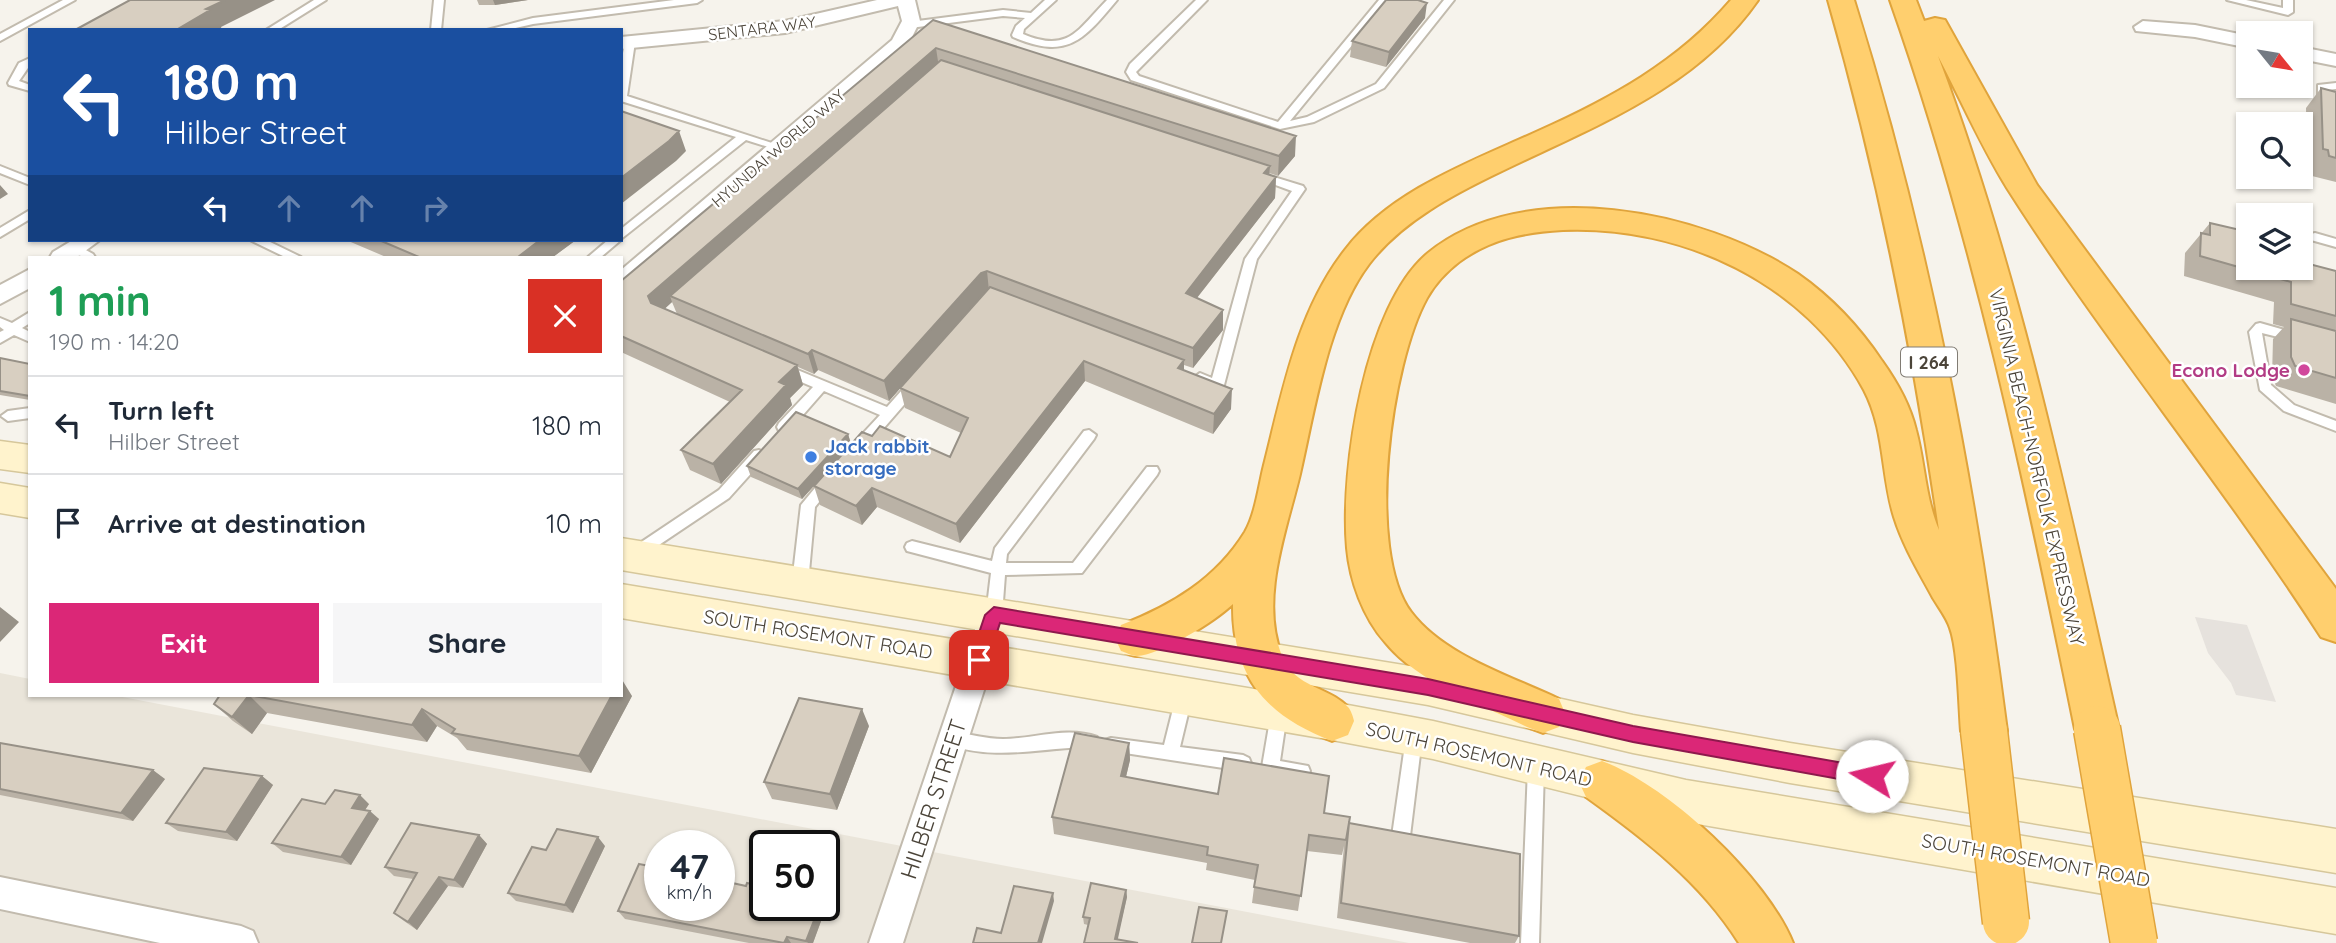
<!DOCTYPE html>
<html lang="en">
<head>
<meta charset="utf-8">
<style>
	:root { --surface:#fff; --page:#f6f6f7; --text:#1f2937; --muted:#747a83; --line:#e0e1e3; --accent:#db2777 }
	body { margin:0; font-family:Quicksand,sans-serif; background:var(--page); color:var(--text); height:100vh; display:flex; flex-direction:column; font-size:26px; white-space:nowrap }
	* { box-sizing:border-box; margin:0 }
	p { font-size:23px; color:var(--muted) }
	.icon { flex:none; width:38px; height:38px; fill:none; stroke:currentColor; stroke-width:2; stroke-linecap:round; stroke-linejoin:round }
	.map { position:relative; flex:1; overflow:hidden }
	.details { position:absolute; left:28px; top:256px; width:595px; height:441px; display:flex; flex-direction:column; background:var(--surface); border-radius:0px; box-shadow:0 2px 5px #0004 }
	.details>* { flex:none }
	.hud { position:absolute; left:28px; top:28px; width:595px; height:214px; border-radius:0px; box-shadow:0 2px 5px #0004; background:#1a4fa0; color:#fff; overflow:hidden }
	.needle { width:46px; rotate:120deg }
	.fabs { position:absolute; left:2236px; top:21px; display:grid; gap:14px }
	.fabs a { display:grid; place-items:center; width:77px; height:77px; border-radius:0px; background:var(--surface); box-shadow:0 2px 5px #0004; font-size:35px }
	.speed { position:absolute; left:644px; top:830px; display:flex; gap:14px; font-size:35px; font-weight:700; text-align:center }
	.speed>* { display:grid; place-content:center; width:91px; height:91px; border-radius:50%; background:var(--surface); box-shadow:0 2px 5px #0004; line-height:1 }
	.speed small { font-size:18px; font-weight:400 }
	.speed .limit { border:4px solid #111; border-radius:10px; background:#fff; color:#111 }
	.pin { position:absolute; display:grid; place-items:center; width:60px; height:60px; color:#fff; margin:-30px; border-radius:14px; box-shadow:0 4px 10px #0006 }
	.me { position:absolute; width:77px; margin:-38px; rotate:279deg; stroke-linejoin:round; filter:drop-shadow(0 0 5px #0008) }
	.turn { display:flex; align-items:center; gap:24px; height:147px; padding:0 21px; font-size:32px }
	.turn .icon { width:91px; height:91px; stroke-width:2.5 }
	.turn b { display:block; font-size:49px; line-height:60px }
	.lanes { display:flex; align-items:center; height:66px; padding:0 21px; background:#0003; justify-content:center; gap:35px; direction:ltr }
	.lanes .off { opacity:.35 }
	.round { display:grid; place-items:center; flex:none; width:74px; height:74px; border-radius:0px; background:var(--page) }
	.head { display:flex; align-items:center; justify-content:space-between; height:119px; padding:0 21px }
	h1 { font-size:42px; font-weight:700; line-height:52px; color:#1e9e55 }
	.primary-button { display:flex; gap:14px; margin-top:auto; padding:14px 21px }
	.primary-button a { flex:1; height:80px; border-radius:0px; background:var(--accent); color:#fff; font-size:28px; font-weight:700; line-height:80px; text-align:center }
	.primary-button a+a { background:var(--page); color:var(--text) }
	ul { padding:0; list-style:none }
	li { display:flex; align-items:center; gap:21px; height:98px; padding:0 21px; border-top:2px solid var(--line) }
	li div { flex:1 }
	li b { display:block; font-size:26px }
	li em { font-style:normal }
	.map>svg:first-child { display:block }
	.residential { fill:#eae5da; fill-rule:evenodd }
	.industrial { fill:#e6e2dd }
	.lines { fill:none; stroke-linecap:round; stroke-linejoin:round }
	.lane-casing { stroke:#c2bbae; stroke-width:4 }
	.street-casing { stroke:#c2bbae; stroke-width:4 }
	.secondary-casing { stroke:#d6c79b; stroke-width:3 }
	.highway-casing { stroke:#e0a43c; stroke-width:4 }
	.lane { fill:#fff; fill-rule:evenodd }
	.street { fill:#fff; fill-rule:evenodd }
	.secondary { fill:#fff3cd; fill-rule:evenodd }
	.highway { fill:#ffcf6e; fill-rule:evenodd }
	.highway-bridge-casing { stroke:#e0a43c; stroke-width:49; stroke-linecap:butt }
	.highway-bridge { stroke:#ffcf6e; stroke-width:46 }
	.wall { fill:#bab2a6; fill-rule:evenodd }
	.shaded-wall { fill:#979187 }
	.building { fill:#d8cfc1; stroke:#979187; stroke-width:2 }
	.route { fill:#db2777; stroke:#8e194d; stroke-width:2 }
	.hotel-dot { fill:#d1479c; stroke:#fff; stroke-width:2.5 }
	.shop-dot { fill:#3f7fe0; stroke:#fff; stroke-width:2.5 }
	.labels { text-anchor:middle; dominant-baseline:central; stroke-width:5; stroke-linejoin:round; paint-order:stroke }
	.far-street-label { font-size:16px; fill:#4b4439; stroke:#fff }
	.shield { fill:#fff; stroke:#817c74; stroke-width:2 }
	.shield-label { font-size:18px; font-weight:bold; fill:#4b4439 }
	.hotel-label { font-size:19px; font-weight:bold; fill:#b23c85; stroke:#fff; text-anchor:end }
	.shop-label { font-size:19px; font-weight:bold; fill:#366cbe; stroke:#fff; text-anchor:start }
	.street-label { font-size:19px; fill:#4b4439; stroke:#fff }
	.near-street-label { font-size:23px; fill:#4b4439; stroke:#fff }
</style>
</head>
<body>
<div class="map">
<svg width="2336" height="943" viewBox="0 0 2336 943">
	<rect width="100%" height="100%" fill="#f6f3ec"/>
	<path class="residential" d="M0,673L30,679V695H112L1409,943H0ZM660,845H719V905H660ZM765,845H824V905H765Z"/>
	<path class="industrial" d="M2195,617L2247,625L2276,702L2236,695L2231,683L2208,653Z"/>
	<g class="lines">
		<g class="lane-casing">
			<path id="lane" d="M63,0H75L0,41V34Z
				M314,0H326L278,30H266Z
				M434,0H444L441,30H431Z
				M674,0H702L697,3L533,24L507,30H487L533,18Z
				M1045,0H1056L1024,29L1023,34C1068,53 1077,31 1107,0H1117C1083,41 1067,60 1013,37L1012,35L1016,26L1025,18L1003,16L910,28L905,25L910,22L1003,10L1031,13Z
				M1196,0H1207L1136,72L1139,76L1278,122L1379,0H1389L1290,121L1307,117L1376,84L1444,0H1454L1384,88L1314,122L1280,129L1131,80L1126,72L1130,64Z
				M2227,0H2246L2283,8V0H2293V12L2288,15Z
				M630,39L635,42L627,96L784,147L778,150L746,140L621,239V229L736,137L621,101V64L625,42Z
				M30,58V65L19,81L30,85V91L9,85L8,83L19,63Z
				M2336,83V89L2327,90L2326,108H2318V85Z
				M0,166L30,178V185L0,173Z
				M1258,172L1303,186L1305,189L1257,259L1224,385L1217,390L1195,381L1193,378L1200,373L1212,378L1245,259L1292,191L1254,177L1252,175Z
				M30,210V219L0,237V228Z
				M2315,233L2336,239V247L2311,240V234Z
				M250,240H266L301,257H285Z
				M608,240H621L601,257H588Z
				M75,244L93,254L95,257C84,257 76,257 69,248Z
				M30,312V323L22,328L30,332V342L14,335L0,343V332L4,330L0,327V318L12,323Z
				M2260,323L2299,334L2300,337L2294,341L2262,333L2271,385L2294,405L2336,421V431L2284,411L2260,390L2249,332L2256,324Z
				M783,364L887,407L910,381L915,379L922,384L864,451L859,452L852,447L854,443L880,415L824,391L789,431H779L777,427L779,423L813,387L778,372L776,369Z
				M30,408V418L8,421L1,416L8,411Z
				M1089,430L1096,435L1094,439L1007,554L1006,563H1073L1147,467H1157L1159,471L1157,475L1082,573L1005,575L1002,615L999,620L994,621L989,620L986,615L991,573L907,551L905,547L907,543L912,541L992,561L995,548L1084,431Z
				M759,450L766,455L764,459L729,498L641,557H631L629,553L631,549L719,490L754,451Z
				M829,476L834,477L836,481L815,507L808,583L805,587L800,589L795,587L792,583L801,505L824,477Z
				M1184,690L1190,692L1192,697L1180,747L1243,755L1249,758L1251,763L1249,768L1243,771L1105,750L1103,745L1105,740L1111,738L1164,745L1176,697L1178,692Z
				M1279,707L1285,709L1287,714L1280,761L1308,766L1310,771L1308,776C1296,781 1276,777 1264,772L1262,767L1271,714L1273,709Z
				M1414,731L1420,733L1422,738L1410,836L1407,842L1401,844L1395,842L1392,836L1406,738L1408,733Z
				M953,732C969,734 987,739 1003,739C1033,739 1067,726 1097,737L1099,742L1097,747C1088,751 1079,747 1069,748C1028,751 987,759 947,744L945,739L947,734Z
				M1536,760L1542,763L1544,768L1539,943H1521L1528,768L1530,763Z"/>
		</g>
		<g class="street-casing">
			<path id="street" d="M877,0H915L920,21L907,47L629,288L621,291V270L892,40L902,21L898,6L785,33L621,49V37L785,21Z
				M2143,21L2195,25L2249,36V48L2195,37L2136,31L2134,27Z
				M2301,47L2336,54V66L2301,59Z
				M73,240H100L77,257H50L53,252Z
				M30,269V288L0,304V285Z
				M994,603L1004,606L1008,615L903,943H869L980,615L984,606Z
				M0,877L241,926L253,931L258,943H160L0,909Z"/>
		</g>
		<g class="secondary-casing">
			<path id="secondary" d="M0,441L30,445V473L0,469Z
				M0,483L30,488V518L0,513Z
				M621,538L1428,669L1633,715L1790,743L2336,829V873L1790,783L1633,753L1428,705L621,570Z
				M621,584L1332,702L1433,721L1686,780L2336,888V934L1686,822L1433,759L1332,740L621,618Z"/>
		</g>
		<g class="highway-casing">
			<path id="highway" d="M1731,0H1758C1697,88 1595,126 1502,171C1454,194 1402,221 1369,264C1328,318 1315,409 1300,474C1287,529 1259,599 1282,656C1295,688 1329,687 1348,707C1351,710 1353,717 1354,721L1348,735L1332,741C1266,716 1232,677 1233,604C1215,621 1161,655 1137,656C1132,656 1125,652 1121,651L1115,638L1121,625C1171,606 1216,579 1245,532C1256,513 1259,483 1265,461C1283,389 1298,310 1345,250C1390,191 1470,162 1536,132C1610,99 1678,62 1731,0Z
				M1828,0H1854C1929,240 1975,483 2007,731L2000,745L1984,751L1968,745L1961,731C1959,706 1958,649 1950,628C1947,618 1939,608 1933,598C1919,572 1903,546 1894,517C1881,475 1885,430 1864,390C1806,283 1682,225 1563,230C1525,232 1490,239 1459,262C1446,272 1435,284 1427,298C1391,363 1365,550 1411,612C1444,656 1511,676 1559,699L1565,713L1559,727L1543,733L1527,727C1481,704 1419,684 1385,642C1363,617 1350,581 1347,548C1340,469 1365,305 1428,253C1524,174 1704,211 1798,274C1831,297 1860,328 1882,361C1897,382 1910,405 1916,430C1925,463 1925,497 1939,530C1913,350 1878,174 1828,0Z
				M1890,0H1916L1924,21L1935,18L1945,20L2037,185L2336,589V642L2321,637C2222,483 2105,342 2007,188C1981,146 1961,100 1938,56C2020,274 2068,503 2119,729L2113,743L2097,749L2081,743L2075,729C2025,482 1974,238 1890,0Z
				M1602,761C1669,786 1766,877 1793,943H1739C1701,882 1643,838 1586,797L1579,782L1586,767Z"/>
		</g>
		<use href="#lane" class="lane"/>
		<use href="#street" class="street"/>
		<use href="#secondary" class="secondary"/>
		<use href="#highway" class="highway"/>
		<g class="highway-bridge-casing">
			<path id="highway-bridge" d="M2097,729L2134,943
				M1984,731L2006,922"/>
		</g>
		<use href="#highway-bridge" class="highway-bridge"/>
	</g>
	<path class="wall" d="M477,0H528L495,5H479Z
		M1425,18L1386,67L1350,57L1352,41Z
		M933,20L1295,156L1278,176L1269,173V175L1276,177L1275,198L1197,298L1223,330L1193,368L1184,365V370L1231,409L1213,434L1085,381L960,543L877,507L862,525L820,505L814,486L802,499L751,477L747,466L848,434L851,444L872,436L950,457L961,433L905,408L900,388L985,293L889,401L818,370L814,374L798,367L803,385L790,398L792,405L721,484L690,470L681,450L730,402L621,352V281ZM672,302L677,314L664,309Z
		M2321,88L2336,92V182L2312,176V171L2307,169L2306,108Z
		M2210,223L2309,264L2336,271V404L2276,386L2272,377L2273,339L2284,327L2273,324L2274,302L2184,276L2185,253Z
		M346,240H576L553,257H386Z
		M0,358L30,364V400L0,395Z
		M216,695H621L632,696L591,773L467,750L457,738L437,726L427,742L267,713L252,734L233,721L214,704L219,697Z
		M869,726L837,810L772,799L764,782Z
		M0,743L165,779L133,821L0,795Z
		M1129,743L1130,760L1126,777L1324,813L1349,824L1519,936L1515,943H1470L1337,918L1344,846L1342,855L1307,851L1298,911L1252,903L1255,880L1206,870L1207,863L1054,834L1052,817Z
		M262,776L273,785L237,841L178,831L166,823Z
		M325,804H369L365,810L379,819L351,865L283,852L272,843Z
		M479,835L487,844L463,888L448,886L417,930L404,921L394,913L413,879L394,876L385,867Z
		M605,846L573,913L516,901L508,893L546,850Z
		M1126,890L1127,897L1117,939L1084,943L1088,925L1084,924L1083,917Z
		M618,911L824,913L813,943H749L625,919Z"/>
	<path class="shaded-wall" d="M225,0H275L221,27L222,30H176L206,9Z
		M493,0H528L495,5Z
		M1427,3L1425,18L1386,67L1389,52Z
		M936,48L939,68L670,296L672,302L656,317L648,296Z
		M679,131L686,151L676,161L621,204V178Z
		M1296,136L1295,156L1278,176L1279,156Z
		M1270,166L1268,186L1264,173Z
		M1276,177L1275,198L1185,313L1186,293Z
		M0,185L8,194L0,199Z
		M540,240H576L553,257H518Z
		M987,271L989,291L984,293L889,401L884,381L981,273Z
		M1223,310V330L1193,368V348Z
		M812,350L818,370L814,374L808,354Z
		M1184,360V380L1178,368Z
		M1084,361L1085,381L960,543L956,524Z
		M797,365L803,385L790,398L792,405L721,484L713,464L779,382Z
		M1232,389L1231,409L1213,434L1214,414Z
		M848,434L851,444L802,499L798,489Z
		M872,488L877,507L862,525L856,506Z
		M0,607L19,622L0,642Z
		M621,678L632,696L591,773L579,756L612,695H621Z
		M249,695L267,713L252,734L232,717Z
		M422,709L437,726L427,742L412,725Z
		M862,709L869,726L837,810L830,794Z
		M1129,743L1130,760L1122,793L1121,776Z
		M153,770L165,779L133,821L121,813Z
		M262,776L273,785L237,841L226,832Z
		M360,795L369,804L361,816L352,808Z
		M370,811L379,819L351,865L341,857Z
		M479,835L487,844L463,888L454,880Z
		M598,837L605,846L573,913L565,905Z
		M439,877L448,886L417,930L408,922Z
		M1126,890L1127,897L1117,943L1115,939Z
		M1053,893L1054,901L1042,943H1038Z
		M820,905L824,913L813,943H808L806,941Z
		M787,937L791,943H784Z"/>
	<path class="building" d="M130,0H225L206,9L210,10L176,30H75Z
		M1386,0H1418L1427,3L1389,52L1352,41Z
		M933,20L1296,136L1279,156L936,48L648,296L651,303L797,365L779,382L786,385L713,464L681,450L742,390L621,336V281Z
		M941,60L1270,166L1264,173L1276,177L1186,293L1223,310L1193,348L987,271L981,273L884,381L812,350L808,354L670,296Z
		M2321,88L2336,92V158L2329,156L2328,150L2323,149Z
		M621,111L679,131L669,141L621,178Z
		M2210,223L2249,232V268H2301V245L2306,247L2309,264L2336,271V316L2291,304V282L2200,256L2201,233L2210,235Z
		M379,240H540L518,257H419Z
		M990,287L1184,360L1178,368L1232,389L1214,414L1084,361L956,524L872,488L856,506L814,486L862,432L872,436L880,426L950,457L968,418L900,388Z
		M2291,319L2336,331V378L2295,366L2291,357Z
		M0,358L30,364V396L0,391Z
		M796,412L848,434L798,489L747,466Z
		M220,695H612L579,756L452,733L455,729L422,709L412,725L249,695L232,717L214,704Z
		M799,698L862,709L830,794L764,782Z
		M1075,733L1129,743L1121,776L1218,794L1224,758L1329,776L1324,813L1350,817L1346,840L1309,835L1301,896L1254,887L1258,865L1207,855L1208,847L1052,817Z
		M0,743L153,770L121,813L0,789Z
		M204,768L262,776L226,832L166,823Z
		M335,790L360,795L352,808L370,811L341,857L272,843L302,799L325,804Z
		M411,823L479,835L454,880L439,877L408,922L394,913L417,873L385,867Z
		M1349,823L1520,854L1519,936L1341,903Z
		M557,829L598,837L565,905L508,893L532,847L546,850Z
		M639,864L660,868V905H719V880L746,886L747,883L765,887V905H820L806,941L787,937L784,943L618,911Z
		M1091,883L1126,890L1115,939L1138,943H1084L1090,918L1083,917Z
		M1014,886L1053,893L1038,943H973L977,928L1001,933Z
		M1199,907L1227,911L1221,943H1192Z"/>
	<path class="route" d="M994,607L1428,679L1633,726L1872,768L1879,770L1882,776L1879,782L1872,785L1633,742L1428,695L1000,623L988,660L979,668L970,660L985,615Z"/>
	<circle class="hotel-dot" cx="2304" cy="370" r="7"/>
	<circle class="shop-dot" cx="811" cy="457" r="7"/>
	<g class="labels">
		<g class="far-street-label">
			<text transform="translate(762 28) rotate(-7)">SENTARA WAY</text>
			<text transform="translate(778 148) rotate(-41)">HYUNDAI WORLD WAY</text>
		</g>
		<rect class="shield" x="1901" y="347.5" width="56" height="29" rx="5"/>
		<g class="shield-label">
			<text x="1929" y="362">I 264</text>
		</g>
		<g class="hotel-label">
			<text x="2290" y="370">Econo Lodge</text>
		</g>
		<g class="shop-label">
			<text x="825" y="446">Jack rabbit<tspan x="825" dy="22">storage</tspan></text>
		</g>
		<g class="street-label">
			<text transform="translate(2037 467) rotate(77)">VIRGINIA BEACH-NORFOLK EXPRESSWAY</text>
			<text transform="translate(818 634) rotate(9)">SOUTH ROSEMONT ROAD</text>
			<text transform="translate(1479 754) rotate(13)">SOUTH ROSEMONT ROAD</text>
			<text transform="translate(2036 860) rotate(10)">SOUTH ROSEMONT ROAD</text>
		</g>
		<g class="near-street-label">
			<text transform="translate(933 799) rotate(-72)">HILBER STREET</text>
		</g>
	</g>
</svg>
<div class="fabs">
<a><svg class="needle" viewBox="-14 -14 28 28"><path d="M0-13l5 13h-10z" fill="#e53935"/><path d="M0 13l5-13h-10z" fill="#747a83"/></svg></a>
<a><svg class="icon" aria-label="search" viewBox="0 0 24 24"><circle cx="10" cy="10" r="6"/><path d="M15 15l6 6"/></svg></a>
<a><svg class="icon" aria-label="layers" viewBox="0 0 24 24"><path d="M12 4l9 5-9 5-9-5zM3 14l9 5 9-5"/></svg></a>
</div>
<div class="speed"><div>47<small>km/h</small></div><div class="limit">50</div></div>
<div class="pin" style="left:979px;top:660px;background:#d93025"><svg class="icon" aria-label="arrive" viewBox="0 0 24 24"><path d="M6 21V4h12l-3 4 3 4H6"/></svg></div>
<svg class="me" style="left:1872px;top:776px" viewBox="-20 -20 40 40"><circle r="19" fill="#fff"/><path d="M0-13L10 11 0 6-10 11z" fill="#db2777"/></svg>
<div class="hud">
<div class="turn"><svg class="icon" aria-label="left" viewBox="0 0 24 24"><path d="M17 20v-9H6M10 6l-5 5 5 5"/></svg><div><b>180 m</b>Hilber Street</div></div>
<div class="lanes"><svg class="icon" aria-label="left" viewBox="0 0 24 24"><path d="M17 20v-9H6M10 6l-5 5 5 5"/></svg><svg class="icon off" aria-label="ahead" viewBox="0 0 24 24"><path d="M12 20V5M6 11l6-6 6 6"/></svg><svg class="icon off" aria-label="ahead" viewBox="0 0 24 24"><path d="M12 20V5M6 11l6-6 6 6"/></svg><svg class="icon off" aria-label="right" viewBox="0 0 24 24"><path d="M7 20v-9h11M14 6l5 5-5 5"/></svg></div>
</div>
<section class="details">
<div class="head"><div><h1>1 min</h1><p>190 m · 14:20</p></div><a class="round" style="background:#d93025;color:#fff"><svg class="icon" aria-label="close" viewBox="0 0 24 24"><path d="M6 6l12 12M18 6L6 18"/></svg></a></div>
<ul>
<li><svg class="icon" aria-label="left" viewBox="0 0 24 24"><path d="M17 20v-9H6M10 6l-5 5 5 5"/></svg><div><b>Turn left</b><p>Hilber Street</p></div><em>180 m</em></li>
<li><svg class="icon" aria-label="arrive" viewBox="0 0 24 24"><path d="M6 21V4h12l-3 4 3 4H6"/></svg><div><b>Arrive at destination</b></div><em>10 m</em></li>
</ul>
<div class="primary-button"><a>Exit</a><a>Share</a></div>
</section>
</div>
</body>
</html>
